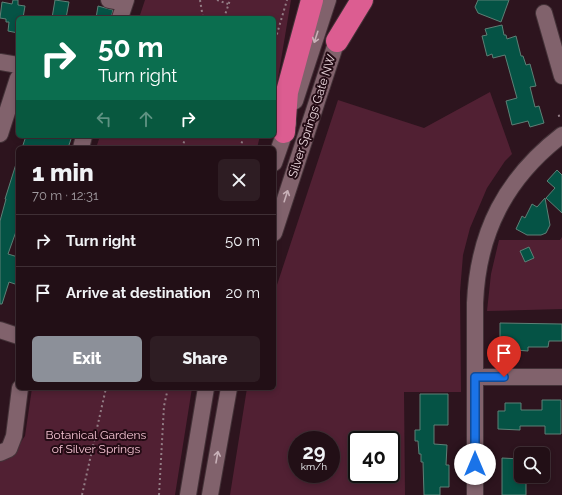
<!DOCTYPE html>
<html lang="en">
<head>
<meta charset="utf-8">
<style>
	:root { --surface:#220f16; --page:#2e1d23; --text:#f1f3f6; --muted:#a29ca1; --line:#3f2f35; --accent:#8c9099 }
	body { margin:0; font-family:Raleway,sans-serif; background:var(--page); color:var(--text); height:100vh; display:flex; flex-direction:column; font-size:15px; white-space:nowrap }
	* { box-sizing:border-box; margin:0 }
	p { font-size:13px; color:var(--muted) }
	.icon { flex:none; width:22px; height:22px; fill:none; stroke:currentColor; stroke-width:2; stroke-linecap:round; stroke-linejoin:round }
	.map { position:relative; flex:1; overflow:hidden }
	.panel { position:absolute; left:16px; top:146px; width:260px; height:244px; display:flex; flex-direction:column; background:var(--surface); border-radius:6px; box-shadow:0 2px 6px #0003,0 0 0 1px var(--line) }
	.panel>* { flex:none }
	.hud { position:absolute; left:16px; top:16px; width:260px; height:122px; border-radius:6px; box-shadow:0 2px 6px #0003,0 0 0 1px var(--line); background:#0b6e4f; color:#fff; overflow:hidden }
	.fabs { position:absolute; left:514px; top:447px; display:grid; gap:8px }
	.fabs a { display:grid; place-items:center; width:36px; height:36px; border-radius:6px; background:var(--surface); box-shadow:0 2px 6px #0003,0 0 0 1px var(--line); font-size:20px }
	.speed { position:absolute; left:288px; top:431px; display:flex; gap:8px; font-size:20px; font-weight:700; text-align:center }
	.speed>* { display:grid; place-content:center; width:52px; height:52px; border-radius:50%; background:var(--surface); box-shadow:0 2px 6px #0003,0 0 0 1px var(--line); line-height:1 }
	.speed small { font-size:10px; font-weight:400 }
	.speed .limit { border:2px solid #111; border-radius:6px; background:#fff; color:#111 }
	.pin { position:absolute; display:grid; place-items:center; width:34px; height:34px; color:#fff; margin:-41px -17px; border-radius:50% 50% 50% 0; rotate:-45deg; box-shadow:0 0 4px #0007 }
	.pin .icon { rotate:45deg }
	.me { position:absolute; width:44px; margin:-22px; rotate:0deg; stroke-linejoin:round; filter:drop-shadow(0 0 3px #0008) }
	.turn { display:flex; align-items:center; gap:14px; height:84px; padding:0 16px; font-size:18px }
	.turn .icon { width:52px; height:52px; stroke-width:2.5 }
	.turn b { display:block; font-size:28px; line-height:34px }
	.lanes { display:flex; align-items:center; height:38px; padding:0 16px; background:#0003; justify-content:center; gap:20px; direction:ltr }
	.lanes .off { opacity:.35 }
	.round { display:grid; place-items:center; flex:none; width:42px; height:42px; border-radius:6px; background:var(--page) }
	.headline { display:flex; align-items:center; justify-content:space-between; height:68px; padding:0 16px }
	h1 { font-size:24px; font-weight:800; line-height:30px }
	.action { display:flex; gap:8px; margin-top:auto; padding:8px 16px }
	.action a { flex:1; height:46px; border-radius:6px; background:var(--accent); color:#fff; font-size:16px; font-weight:800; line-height:46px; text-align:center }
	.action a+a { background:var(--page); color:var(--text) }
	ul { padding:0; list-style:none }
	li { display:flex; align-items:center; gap:12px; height:52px; padding:0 16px; border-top:1px solid var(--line) }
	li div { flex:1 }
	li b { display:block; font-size:15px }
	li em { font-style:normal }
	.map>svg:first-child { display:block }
	.green { fill:#512033; fill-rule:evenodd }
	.building { fill:#055345; stroke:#5d8076 }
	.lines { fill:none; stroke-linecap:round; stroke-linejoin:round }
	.minor-casing { stroke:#443238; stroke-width:18 }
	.highway-casing { stroke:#443238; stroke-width:24 }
	.path { stroke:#937d85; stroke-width:2; stroke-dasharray:2 3; stroke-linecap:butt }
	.minor { stroke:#81626c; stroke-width:16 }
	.highway { stroke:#dc5d91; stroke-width:22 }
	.oneway { stroke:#c8b1b8 }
	.route-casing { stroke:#114b97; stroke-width:10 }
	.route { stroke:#1a73e8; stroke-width:7 }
	.labels { text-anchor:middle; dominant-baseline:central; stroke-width:4; stroke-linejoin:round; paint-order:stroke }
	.street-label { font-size:12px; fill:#eedbe1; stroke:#230b14 }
	.park-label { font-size:12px; fill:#f3c2d1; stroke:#230b14 }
</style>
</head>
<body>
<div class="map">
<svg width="562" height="495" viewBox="0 0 562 495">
	<rect width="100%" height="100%" fill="#2d141e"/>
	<path class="green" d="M145,0H291L277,84L274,92V18H139Z
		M490,92L512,154L505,161L487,188L470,228L463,255L460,292L461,392H404L405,495H230L247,388H274V294L338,100L424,128ZM297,440H331V474H297ZM357,440H391V474H357Z
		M100,136H260L257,148H96Z
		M562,237V309L487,311L491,274L499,240H560Z
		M32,388H192L175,495H0V459L14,452L25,436Z"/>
	<path class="building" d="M13,0H18V5L25,6L23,18H18V33L8,31L9,22H6V19L0,18L2,2L12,4Z
		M55,0L69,2L66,18H52Z
		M478,0H509L501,22L478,13L475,7Z
		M98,6L113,10L111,18H96Z
		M502,25L504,35H506L507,39L516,36L521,56H523L526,65L530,64L536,86L530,87L535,107L539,106L544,123L530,127L528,121L512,125L506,101L517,98L505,55L493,58L492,54L487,56L482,36L487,35L485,29Z
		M26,136H72L68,148H22Z
		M16,164H18V226L8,254L18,257V285L9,282L2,304H0V221L6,199H5Z
		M557,170L562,175V213L546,198L555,188L547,181Z
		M545,198L550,225L546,233L541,235H527L516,229L522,216L525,218L532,204L537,207Z
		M529,247L534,258L525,262L520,251Z
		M500,323L562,324V341H549L548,347H528V351L515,350L516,342H500Z
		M420,394H448V425H434V444L447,445L446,465H449V487H440V495H424L423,462H421V454H419L418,441H415V430H420Z
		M542,400H561V434H545V426H520V430L498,429V411H505V403H521V410H542Z
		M502,458L521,459V476H526V495H502Z"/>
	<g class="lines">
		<g class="minor-casing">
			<path id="minor" d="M109,0L125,3
				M544,13L562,76
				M120,18L126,0
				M0,62L18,65
				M295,101L328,0
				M0,134L18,78
				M81,148L84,136
				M274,163L288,123
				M274,233L340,31
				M0,330L18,336
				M475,377H562
				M0,453L9,449L14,436L20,388
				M188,495L206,388
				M210,495L229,388
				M475,495V303C478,232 506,178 562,135"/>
		</g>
		<g class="highway-casing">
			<path id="highway" d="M337,41L362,0
				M284,132L287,92L312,0"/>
		</g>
		<path class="path" d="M200,0L203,18
			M217,0L228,4
			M224,18L230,0
			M274,44L287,0
			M558,116L562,115
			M182,148L186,136
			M240,148L244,136
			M82,495L106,388
			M159,495L164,406L168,388"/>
		<use href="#minor" class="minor"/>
		<use href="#highway" class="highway"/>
	</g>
	<defs><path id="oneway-shaft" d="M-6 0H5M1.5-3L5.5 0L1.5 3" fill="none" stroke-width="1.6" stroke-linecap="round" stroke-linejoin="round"/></defs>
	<g class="oneway">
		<use href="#oneway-shaft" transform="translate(316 37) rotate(108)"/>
		<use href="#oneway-shaft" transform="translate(286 196) rotate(-72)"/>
		<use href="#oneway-shaft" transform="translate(217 457) rotate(-80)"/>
	</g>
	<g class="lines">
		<g class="route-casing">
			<path id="route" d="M475,464V377H504"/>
		</g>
		<use href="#route" class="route"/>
	</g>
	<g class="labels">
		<g class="street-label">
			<text transform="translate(312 116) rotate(-72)">Silver Springs Gate NW</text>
		</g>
		<g class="park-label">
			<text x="96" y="435">Botanical Gardens<tspan x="96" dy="14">of Silver Springs</tspan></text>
		</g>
	</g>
</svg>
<div class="fabs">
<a><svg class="icon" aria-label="search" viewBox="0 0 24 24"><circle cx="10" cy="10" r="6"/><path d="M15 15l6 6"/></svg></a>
</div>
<div class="speed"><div>29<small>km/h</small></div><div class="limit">40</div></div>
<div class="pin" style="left:504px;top:377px;background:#d93025"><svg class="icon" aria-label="arrive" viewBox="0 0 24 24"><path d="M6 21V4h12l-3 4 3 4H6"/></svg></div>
<svg class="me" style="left:475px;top:464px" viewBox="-20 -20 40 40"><circle r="19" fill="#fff"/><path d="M0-13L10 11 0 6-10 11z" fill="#1a73e8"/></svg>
<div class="hud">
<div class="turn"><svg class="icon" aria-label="right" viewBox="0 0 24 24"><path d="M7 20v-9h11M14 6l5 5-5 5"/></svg><div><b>50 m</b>Turn right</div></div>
<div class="lanes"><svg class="icon off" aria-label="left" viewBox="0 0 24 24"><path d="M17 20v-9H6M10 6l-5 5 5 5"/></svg><svg class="icon off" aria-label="ahead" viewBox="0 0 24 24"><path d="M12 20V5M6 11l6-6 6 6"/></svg><svg class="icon" aria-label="right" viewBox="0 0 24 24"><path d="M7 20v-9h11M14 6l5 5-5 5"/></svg></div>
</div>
<section class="panel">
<div class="headline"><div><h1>1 min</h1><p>70 m · 12:31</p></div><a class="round"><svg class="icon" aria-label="close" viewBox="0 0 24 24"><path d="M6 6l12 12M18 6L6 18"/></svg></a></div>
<ul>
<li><svg class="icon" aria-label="right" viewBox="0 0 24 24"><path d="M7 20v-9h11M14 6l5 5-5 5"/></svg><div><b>Turn right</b></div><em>50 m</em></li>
<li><svg class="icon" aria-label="arrive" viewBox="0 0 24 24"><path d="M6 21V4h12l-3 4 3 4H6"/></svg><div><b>Arrive at destination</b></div><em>20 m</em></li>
</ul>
<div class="action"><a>Exit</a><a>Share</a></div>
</section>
</div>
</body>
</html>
